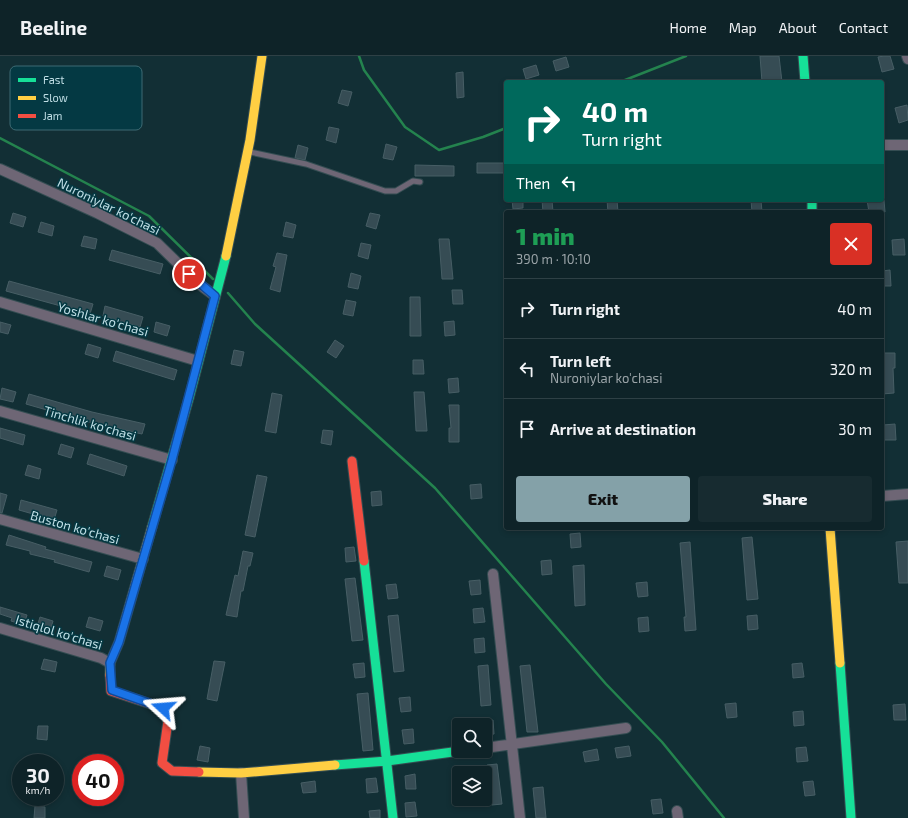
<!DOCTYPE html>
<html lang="en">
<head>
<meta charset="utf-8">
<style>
	:root { --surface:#0e2328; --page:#172b30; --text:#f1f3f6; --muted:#9ba4a8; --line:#2e4045; --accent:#84a1a8 }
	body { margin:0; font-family:"Exo 2",sans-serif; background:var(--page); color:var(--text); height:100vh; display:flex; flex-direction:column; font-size:15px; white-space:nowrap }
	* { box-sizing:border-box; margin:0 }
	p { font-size:13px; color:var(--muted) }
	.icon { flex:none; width:22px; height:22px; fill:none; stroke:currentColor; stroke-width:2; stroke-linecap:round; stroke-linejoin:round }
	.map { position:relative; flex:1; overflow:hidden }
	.panel { position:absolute; left:504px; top:154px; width:380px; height:320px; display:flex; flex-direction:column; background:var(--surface); border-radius:4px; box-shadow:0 2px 6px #0003,0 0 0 1px var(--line) }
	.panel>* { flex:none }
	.banner { position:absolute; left:504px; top:24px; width:380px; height:122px; border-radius:4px; box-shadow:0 2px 6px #0003,0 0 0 1px var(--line); background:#00695c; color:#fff; overflow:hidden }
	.controls { position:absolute; left:452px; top:662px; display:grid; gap:8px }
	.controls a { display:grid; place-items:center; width:40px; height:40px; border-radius:4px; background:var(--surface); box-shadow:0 2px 6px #0003,0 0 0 1px var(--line); font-size:20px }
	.speed { position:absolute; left:12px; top:698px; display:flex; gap:8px; font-size:20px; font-weight:700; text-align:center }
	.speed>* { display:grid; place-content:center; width:52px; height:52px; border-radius:50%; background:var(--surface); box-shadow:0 2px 6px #0003,0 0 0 1px var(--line); line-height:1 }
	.speed small { font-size:10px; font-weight:400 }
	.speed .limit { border:6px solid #d22; background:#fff; color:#111 }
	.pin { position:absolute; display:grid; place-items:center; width:34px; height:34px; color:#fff; margin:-17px; border:2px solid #fff; border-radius:50%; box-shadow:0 1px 4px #0007 }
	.me { position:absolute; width:44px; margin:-22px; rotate:289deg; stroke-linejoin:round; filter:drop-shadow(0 0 3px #0008) }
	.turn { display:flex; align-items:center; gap:14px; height:84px; padding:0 12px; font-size:18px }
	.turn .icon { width:52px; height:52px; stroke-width:2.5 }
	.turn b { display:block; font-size:28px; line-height:34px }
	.then { display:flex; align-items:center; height:38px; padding:0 12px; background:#0003; gap:8px; font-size:15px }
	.round { display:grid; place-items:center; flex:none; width:42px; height:42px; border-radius:4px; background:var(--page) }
	.overview { display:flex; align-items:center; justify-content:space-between; height:68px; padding:0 12px }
	h1 { font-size:24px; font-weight:800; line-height:30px; color:#1e9e55 }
	.button { display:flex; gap:8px; margin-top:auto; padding:8px 12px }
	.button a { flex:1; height:46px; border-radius:4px; background:var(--accent); color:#111; font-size:16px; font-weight:800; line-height:46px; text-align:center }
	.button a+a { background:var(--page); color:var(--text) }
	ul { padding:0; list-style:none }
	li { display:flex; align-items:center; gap:12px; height:60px; padding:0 12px; border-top:1px solid var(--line) }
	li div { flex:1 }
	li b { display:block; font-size:15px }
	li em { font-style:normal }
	header { display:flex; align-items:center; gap:24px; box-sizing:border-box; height:56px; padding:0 20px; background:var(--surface); border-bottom:1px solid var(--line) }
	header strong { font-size:19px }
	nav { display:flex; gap:22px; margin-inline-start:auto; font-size:14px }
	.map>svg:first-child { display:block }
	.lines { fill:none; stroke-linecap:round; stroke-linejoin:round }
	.stream { stroke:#24834e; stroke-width:2.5 }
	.building { fill:#364c54; stroke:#475e65 }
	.lane-casing { stroke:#344d52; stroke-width:7 }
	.street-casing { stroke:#344d52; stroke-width:12 }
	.fast-casing { stroke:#344d52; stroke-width:11 }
	.slow-casing { stroke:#344d52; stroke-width:11 }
	.jam-casing { stroke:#344d52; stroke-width:11 }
	.lane { stroke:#6e6675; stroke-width:5 }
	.street { stroke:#6e6675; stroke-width:10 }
	.fast { stroke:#16e098; stroke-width:9 }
	.slow { stroke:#ffcf43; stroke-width:9 }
	.jam { stroke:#f24e42; stroke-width:9 }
	.route-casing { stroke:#114b97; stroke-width:10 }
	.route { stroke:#1a73e8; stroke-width:7 }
	.labels { text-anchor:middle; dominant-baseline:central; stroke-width:3; stroke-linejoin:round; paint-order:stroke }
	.street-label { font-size:13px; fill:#c1dfe6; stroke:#043943 }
	.key { fill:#043943; stroke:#3d6b74; stroke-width:1 }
	.key-label { font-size:11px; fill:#c1dfe6 }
</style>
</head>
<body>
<header>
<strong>Beeline</strong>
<nav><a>Home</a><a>Map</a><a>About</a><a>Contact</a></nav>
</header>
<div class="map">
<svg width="908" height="762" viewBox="0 0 908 762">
	<rect width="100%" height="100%" fill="#122f35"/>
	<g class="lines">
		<path class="stream" d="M359,0L364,14L405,71L439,94L483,81L506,72
			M620,26L686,0
			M0,82L149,160L213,223
			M228,237L255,268L435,432L606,628L662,686L724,762"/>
	</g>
	<path class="building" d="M760,0H779L782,26H762Z
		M884,0H890L894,13L882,16L878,1Z
		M566,1L569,11L556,15L553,5Z
		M536,9L539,19L526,23L523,13Z
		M463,16L464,41L457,42L456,17Z
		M342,34L352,36L348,50L338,47Z
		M907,49L908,64L899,67L895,52Z
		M329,71L339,73L336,87L326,84Z
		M386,88L397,91L393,104L383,102Z
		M298,89L308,92L305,104L295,102Z
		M477,107H506V117H477Z
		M415,109L454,110V120H415Z
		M512,144H523V152L513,153Z
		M542,144H552L553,156H543Z
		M607,144H617L618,156H608Z
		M751,144H761L762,156H752Z
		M867,144H884L885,156H869Z
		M13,157L26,161L23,171L10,167Z
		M370,157L380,159L376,173L366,170Z
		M41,166L54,170L52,180L38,176Z
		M286,166L296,169L293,182L283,180Z
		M84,180L97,183L95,193L81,190Z
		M439,183H449L453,223H442Z
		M904,183L905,199H893L892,184Z
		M361,187L371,189L368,203L358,200Z
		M112,194L163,208L160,218L109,204Z
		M277,197L287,199L280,236L270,233L276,211L273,210Z
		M890,214L891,230H882V215Z
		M351,217L361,220L358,233L348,231Z
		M9,225L93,248L90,258L6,235Z
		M452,234H462L463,248H453Z
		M410,241H420L421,280H410Z
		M346,244L356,246L353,260L343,258Z
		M105,250L143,261L140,271L103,260Z
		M454,265L455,279L445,280L444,266Z
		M0,266L11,269L8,278L0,276Z
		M156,266L170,270L167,280L154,276Z
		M335,284L344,290L336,302L327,296Z
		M88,288L101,292L98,302L85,298Z
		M234,294L244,296L241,310L231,308Z
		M116,295L177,314L174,324L113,305Z
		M882,297H895V312H893L894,337L882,338V322H884Z
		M413,304H423L424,318H413Z
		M458,322L459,336L449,337L448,323Z
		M2,332L16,336L13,346L0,343Z
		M414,336H424L427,375H416Z
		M272,337L282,339L276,377L265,375Z
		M29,338L92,356L145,368L142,378L85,365L26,348Z
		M449,349H459V386H449V372H451Z
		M895,368L896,384H884L883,369Z
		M0,372L25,379L23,389L0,382Z
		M323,374L333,375L331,389L321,387Z
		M61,388L74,392L71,402L58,398Z
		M90,398L127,410L124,420L87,408Z
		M28,409L41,413L39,423L25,419Z
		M257,419L267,421L255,481L245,479Z
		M481,428L482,442L471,443L470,429Z
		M381,435L382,449L372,450L371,436Z
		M0,437L7,439L2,457H0Z
		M21,444L57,454L54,464L19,454Z
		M580,477L581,491L571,492L570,478Z
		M9,479L46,491L45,493L92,506L89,516L54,506L55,504L30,498V495L6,489Z
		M752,481L758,543L747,544L742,482Z
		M908,485V527H899L896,486Z
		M690,486L696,574L685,575L684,561H686L680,487Z
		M354,491L356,505L346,506L345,492Z
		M243,495L253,497L250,510H248L243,535H241L237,561L226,559L235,519L238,520Z
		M551,504L552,518L542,519L541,505Z
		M584,509L585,549L575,550L573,510Z
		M107,510L121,514L118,524L104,520Z
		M355,522L363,584L352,585L345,523Z
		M480,524L481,538L471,539L469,525Z
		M647,526L648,540L638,541L636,527Z
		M396,528L398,542L388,543L386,529Z
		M0,551L27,559L24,569L11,565L12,562L0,558Z
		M483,552L485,566L474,567L473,553Z
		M398,559L404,615L394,616L388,560Z
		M757,559L758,573L748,574L747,560Z
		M40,561L53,565L50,575L37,571Z
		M89,561L103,565L100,575L86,571Z
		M648,561L649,575L639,576L638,562Z
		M484,582L485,596L475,597L474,583Z
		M44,603L57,606L55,616L41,613Z
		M214,605L225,606L217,645L207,643Z
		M364,607L365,621L355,622L353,608Z
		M802,607L804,621L793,622L792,608Z
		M488,609L491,649L481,650L478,610Z
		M530,609L538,676H527L520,610Z
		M368,637L373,694L363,695L357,638Z
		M410,641L411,655L401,656L399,642Z
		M736,647L737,661L727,662L725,648Z
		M905,648L906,664H894L893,649Z
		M803,655L804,669L794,670L793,656Z
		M493,664L494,678L485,679V665Z
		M38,670H48L47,684L37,683Z
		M413,673L414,687L404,688L402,674Z
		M200,690L210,692L208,706L197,704Z
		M629,690L631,700L617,702L615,692Z
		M806,691L808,705L797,706L796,692Z
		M597,693L599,704L585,706L583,696Z
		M497,708L502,748L492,749L487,709Z
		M415,718L416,733H406L405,720Z
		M376,722L378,736L367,737L366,723Z
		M315,725L316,736L303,737L301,727Z
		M813,725L815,739L805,740L803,726Z
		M543,731L546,762H536L533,732Z
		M661,743L663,757L653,758L651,744Z
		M415,746L417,760L406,761L405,747Z
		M35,750L45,751V762H34Z
		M380,754V762H370L369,755Z"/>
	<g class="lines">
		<g class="lane-casing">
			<path id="lane" d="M250,96L306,108L385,135H396L413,125L420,126"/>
		</g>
		<g class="street-casing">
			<path id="street" d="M907,0L908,3
				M882,89H908
				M0,113L97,157L157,187L199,228L215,240
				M0,246L198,305
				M0,355L172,404
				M882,440L908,438
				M0,463L143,503
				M493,518L520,762
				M0,572L101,602L110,607
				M485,692L626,672
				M241,717L244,762
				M677,755L678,762"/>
		</g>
		<g class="fast-casing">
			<path id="fast" d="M803,0L805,26
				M812,144V156
				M152,471L189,342L226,200
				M364,505L393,762
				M840,607L851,762
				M335,709L387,705L460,695"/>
		</g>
		<g class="slow-casing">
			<path id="slow" d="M226,200L250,84L262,0
				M830,472L840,607
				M110,619V607L119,586L152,471
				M199,716L241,717L335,709"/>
		</g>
		<g class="jam-casing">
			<path id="jam" d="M352,405L364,505
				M110,619L111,635L163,652L168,665L162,707L172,715L199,716"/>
		</g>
		<use href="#lane" class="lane"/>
		<use href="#street" class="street"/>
		<use href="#fast" class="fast"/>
		<use href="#slow" class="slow"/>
		<use href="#jam" class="jam"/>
	</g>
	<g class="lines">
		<g class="route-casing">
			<path id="route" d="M163,652L112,634L110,607L119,586L172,404L215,240L189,218"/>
		</g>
		<use href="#route" class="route"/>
	</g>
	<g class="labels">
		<g class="street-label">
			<text transform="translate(109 150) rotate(26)">Nuroniylar ko'chasi</text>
			<text transform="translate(103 263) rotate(16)">Yoshlar ko'chasi</text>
			<text transform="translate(90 367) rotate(16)">Tinchlik ko'chasi</text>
			<text transform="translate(75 471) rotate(16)">Buston ko'chasi</text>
			<text transform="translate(59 576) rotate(17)">Istiqlol ko'chasi</text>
		</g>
	</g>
	<rect x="10" y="10" width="132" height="64" rx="6" class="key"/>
	<rect x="18" y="22" width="18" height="4" fill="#16e098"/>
	<rect x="18" y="40" width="18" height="4" fill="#ffcf43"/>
	<rect x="18" y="58" width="18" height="4" fill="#f24e42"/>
	<g class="key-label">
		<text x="43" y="28">Fast</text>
		<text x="43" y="46">Slow</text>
		<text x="43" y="64">Jam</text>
	</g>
</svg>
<div class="controls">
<a><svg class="icon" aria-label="search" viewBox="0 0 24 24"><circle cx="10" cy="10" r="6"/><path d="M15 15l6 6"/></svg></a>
<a><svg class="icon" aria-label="layers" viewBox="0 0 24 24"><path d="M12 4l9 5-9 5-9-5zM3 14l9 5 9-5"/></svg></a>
</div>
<div class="speed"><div>30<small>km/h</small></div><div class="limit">40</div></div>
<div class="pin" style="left:189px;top:218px;background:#d93025"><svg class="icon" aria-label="arrive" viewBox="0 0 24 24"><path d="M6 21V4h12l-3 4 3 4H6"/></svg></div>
<svg class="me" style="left:163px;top:652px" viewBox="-20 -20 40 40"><path d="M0-17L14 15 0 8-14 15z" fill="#1a73e8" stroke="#fff" stroke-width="4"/></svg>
<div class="banner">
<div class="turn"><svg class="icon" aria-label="right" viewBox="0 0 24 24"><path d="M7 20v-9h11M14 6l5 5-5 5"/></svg><div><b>40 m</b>Turn right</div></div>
<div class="then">Then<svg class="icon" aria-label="left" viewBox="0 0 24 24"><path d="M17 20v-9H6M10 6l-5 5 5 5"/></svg></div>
</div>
<section class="panel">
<div class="overview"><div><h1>1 min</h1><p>390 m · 10:10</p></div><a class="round" style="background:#d93025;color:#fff"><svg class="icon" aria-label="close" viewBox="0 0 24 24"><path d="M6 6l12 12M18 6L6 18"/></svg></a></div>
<ul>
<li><svg class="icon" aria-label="right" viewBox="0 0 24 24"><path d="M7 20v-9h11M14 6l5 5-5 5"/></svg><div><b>Turn right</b></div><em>40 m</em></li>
<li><svg class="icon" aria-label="left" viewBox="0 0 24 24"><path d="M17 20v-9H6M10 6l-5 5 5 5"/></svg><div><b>Turn left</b><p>Nuroniylar ko'chasi</p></div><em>320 m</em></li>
<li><svg class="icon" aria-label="arrive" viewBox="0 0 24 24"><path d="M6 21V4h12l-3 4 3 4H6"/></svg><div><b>Arrive at destination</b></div><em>30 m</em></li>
</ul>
<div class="button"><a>Exit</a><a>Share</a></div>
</section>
</div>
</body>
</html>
